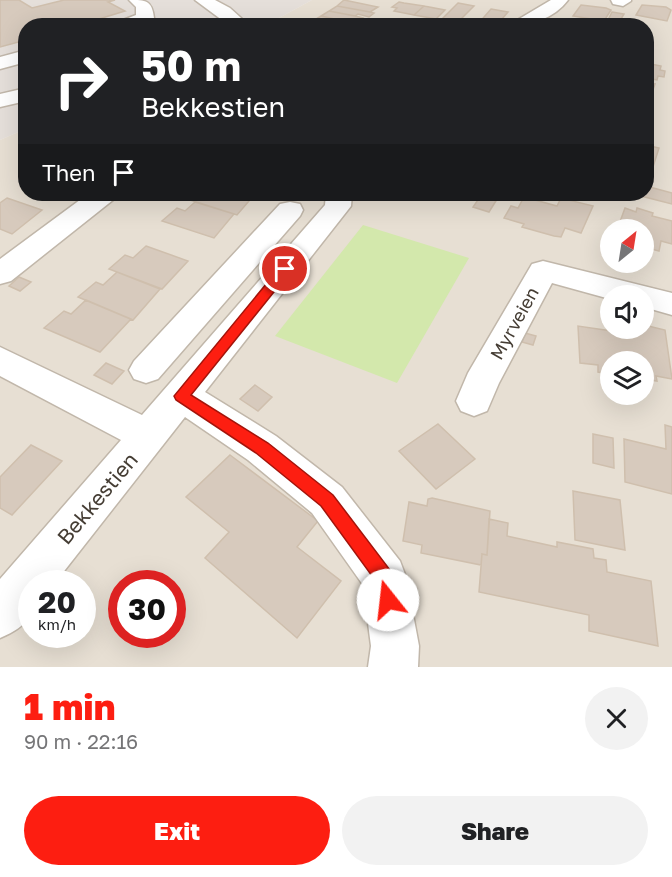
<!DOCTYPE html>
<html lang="en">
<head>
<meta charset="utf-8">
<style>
	:root { --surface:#fff; --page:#f2f2f2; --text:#202124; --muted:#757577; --accent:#fd1e11 }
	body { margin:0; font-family:"Golos Text",sans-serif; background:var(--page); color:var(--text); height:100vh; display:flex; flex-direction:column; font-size:22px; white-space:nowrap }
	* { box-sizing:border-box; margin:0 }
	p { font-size:20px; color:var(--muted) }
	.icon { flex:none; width:33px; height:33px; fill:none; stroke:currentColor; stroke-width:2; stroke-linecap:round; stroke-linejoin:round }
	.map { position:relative; height:667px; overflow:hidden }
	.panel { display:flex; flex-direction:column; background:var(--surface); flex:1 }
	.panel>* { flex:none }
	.top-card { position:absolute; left:18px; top:18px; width:636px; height:183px; border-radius:24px; box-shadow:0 6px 24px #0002; background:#202124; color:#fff; overflow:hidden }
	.needle { width:39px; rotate:30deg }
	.tools { position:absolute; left:600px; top:219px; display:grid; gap:12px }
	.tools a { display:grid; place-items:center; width:54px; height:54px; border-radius:50%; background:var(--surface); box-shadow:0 6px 24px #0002; font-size:30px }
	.speed { position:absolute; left:18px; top:570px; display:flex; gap:12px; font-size:30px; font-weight:700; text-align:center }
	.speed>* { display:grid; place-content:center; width:78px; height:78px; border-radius:50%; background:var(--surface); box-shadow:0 6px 24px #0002; line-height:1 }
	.speed small { font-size:15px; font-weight:400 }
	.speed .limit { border:9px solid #d22; background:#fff; color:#111 }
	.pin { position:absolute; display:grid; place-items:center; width:51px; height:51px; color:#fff; margin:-26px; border:3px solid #fff; border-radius:50%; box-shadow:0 2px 6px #0007 }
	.me { position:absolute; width:66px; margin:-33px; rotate:344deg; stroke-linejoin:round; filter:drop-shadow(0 0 4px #0008) }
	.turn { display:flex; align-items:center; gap:21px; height:126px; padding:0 24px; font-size:27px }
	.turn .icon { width:78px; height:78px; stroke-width:2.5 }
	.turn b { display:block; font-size:42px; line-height:51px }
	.then { display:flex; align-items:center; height:57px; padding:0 24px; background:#0003; gap:12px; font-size:22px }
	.round { display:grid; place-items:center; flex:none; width:63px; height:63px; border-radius:32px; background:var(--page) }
	.summary { display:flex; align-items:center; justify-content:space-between; height:102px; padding:0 24px }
	h1 { font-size:36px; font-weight:800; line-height:45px; color:var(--accent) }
	.action { display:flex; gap:12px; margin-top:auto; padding:12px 24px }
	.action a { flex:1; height:69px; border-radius:36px; background:var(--accent); color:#fff; font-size:24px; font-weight:800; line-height:69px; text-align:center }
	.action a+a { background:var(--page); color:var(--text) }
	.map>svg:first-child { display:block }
	.residential { fill:#e7dfd3; fill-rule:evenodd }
	.industrial { fill:#e5dfda }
	.green { fill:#d3e8ac }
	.building { fill:#d7cabd; stroke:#cfbfad; stroke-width:1.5 }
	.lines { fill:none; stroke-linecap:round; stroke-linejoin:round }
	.minor-casing { stroke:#c1b7aa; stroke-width:3 }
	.minor { fill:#fff; fill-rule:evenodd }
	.route { fill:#fd1e11; stroke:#a4140b; stroke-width:1.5 }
	.labels { text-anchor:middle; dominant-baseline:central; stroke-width:5; stroke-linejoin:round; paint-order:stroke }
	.street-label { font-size:18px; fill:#453d34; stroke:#fff }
	.near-street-label { font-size:21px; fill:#453d34; stroke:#fff }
</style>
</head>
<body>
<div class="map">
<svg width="672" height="667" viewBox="0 0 672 667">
	<rect width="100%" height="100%" fill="#f3ede5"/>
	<path class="residential" d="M312,0H672V667H0V140L25,129L26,194H646V26L266,25ZM610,230H644V262H610ZM610,296H644V328H610ZM610,362H644V394H610ZM32,584H82V634H32ZM122,584H172V634H122Z"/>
	<path class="industrial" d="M0,0H312L266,25L26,26L25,129L0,140Z"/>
	<path class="green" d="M363,225L469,258L397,383L275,336Z"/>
	<path class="building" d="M0,0H19L32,8L64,0H115L108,2L125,11L76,26H26V40L0,47Z
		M344,0L378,7L370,12L337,6Z
		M399,2L404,3L424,6L414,15L394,11L397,8L392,7Z
		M458,3L474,6L454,26H435Z
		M581,5L606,8L611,10L604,21L573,16Z
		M642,5L666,7L671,10L667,21L636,15Z
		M337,6L370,12L374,13L369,17L358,14L355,16L329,11Z
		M424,6L445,10L436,19L414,15Z
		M491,9L508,12L496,26L477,25Z
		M329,11L355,16L363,18L359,22L350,20L348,22L321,16Z
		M612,12L624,14L618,24L607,22Z
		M321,16L348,22L355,24L329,26L311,22Z
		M646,63L661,66L660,70L665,71L664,77L658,76L657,80L646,78Z
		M646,83L655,84L649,101L646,100Z
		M646,145L659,148L652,170L646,169Z
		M646,186L672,193V204L641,196L646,194Z
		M194,194H255L237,215L187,199Z
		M482,194L499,196L489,212L473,207Z
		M524,197L557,206L561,198L593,206L581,233L565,228L561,237L554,236L522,227L524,224L504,218L511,206L518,208Z
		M7,198L42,210L12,234L0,229V203Z
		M195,202L234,214L214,238L162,221L177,208L185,211Z
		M625,208L636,212L637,208L653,213L652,216L672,221V244L661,241L659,251L644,247V230H617Z
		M146,246L188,261L162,289L109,269L125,255L133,258Z
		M117,272L160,289L133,320L78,297L96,282L103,285Z
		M19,277L31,282L20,291L9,286Z
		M86,300L131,319L100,352L44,328L64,311L71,314Z
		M644,325L665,330L672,379L656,376L657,381L644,379V362H610V374L598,372V365L580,363L578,326L619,332L618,328H644Z
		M525,333L536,336L533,345L522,342Z
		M106,363L124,371L112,384L94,375Z
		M255,385L272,397L258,411L240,399Z
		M438,424L475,459L436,489L399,451Z
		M665,425L672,427V494L625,482L624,439L666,449Z
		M593,434L613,438L614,468L593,463Z
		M31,445L62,461L12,515L0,508V477Z
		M230,455L318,521L297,547L341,581L297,638L205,558L229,532L186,497Z
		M573,491L620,500L625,550L575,540Z
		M432,498L490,511L487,555L482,554L481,565L421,553L422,545L403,541L409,502L427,506L428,499Z
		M489,519L508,523L507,536L557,547V542L593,549L594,558L606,560L607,572L651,581L658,646L589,631V615L479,592L482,554L487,555Z"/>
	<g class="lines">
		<g class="minor-casing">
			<path id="minor" d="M129,0C146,0 152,0 154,18C145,29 128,26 115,26L118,22L136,15V7Z
				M195,0H215L230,8L250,26H230Z
				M551,0H568C554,19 529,26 507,26Z
				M611,0H631V1L623,6L613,4Z
				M26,50V62L0,69V57Z
				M26,88V101L0,107V94Z
				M88,194H117L113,200L11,281L0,284V259Z
				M326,194H352L351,206L205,392L276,436L342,487L400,561L406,577L419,646L418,667H368L371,646L363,585L312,513L248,460L185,417L54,584H32C32,615 31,625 0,638V579L121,440L0,376V347L142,415L325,205Z
				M290,202L300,204L303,210L300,216L158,379L146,383L134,379L129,370L134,361L280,204Z
				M543,261L672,293V315L644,307V296H610V299L552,283L499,383L487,411L474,416L461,411L456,401L468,373L532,264Z"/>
		</g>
		<use href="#minor" class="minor"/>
	</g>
	<path class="route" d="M285,265L292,269L290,272L191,395L268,443L333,495L390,570L397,600L394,606L388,609L381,606L375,580L321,506L256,453L176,400L174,396L281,266Z"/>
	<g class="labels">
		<g class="street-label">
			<text transform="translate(514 323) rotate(-61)">Myrveien</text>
		</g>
		<g class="near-street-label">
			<text transform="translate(97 498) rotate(-50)">Bekkestien</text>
		</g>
	</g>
</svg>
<div class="tools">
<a><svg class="needle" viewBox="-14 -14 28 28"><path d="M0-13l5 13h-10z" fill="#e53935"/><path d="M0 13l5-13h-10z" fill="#757577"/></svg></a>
<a><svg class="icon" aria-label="sound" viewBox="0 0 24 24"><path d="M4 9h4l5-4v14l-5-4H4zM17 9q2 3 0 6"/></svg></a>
<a><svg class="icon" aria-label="layers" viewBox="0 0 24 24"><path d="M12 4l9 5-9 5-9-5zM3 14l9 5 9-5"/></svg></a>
</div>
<div class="speed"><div>20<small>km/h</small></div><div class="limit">30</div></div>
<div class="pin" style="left:285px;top:269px;background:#d93025"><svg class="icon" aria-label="arrive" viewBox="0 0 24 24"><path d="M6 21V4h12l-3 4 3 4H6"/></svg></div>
<svg class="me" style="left:388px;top:600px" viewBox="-20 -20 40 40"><circle r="19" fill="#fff"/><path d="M0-13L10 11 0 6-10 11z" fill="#fd1e11"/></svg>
<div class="top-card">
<div class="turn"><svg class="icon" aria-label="right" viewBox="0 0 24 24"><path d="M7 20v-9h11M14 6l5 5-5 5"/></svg><div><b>50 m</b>Bekkestien</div></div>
<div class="then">Then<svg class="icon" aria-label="arrive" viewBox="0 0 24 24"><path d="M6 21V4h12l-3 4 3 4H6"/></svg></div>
</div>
</div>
<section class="panel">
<div class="summary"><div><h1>1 min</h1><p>90 m · 22:16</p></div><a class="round"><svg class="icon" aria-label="close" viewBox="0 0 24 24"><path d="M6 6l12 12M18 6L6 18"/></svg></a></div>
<div class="action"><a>Exit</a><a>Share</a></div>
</section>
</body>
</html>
